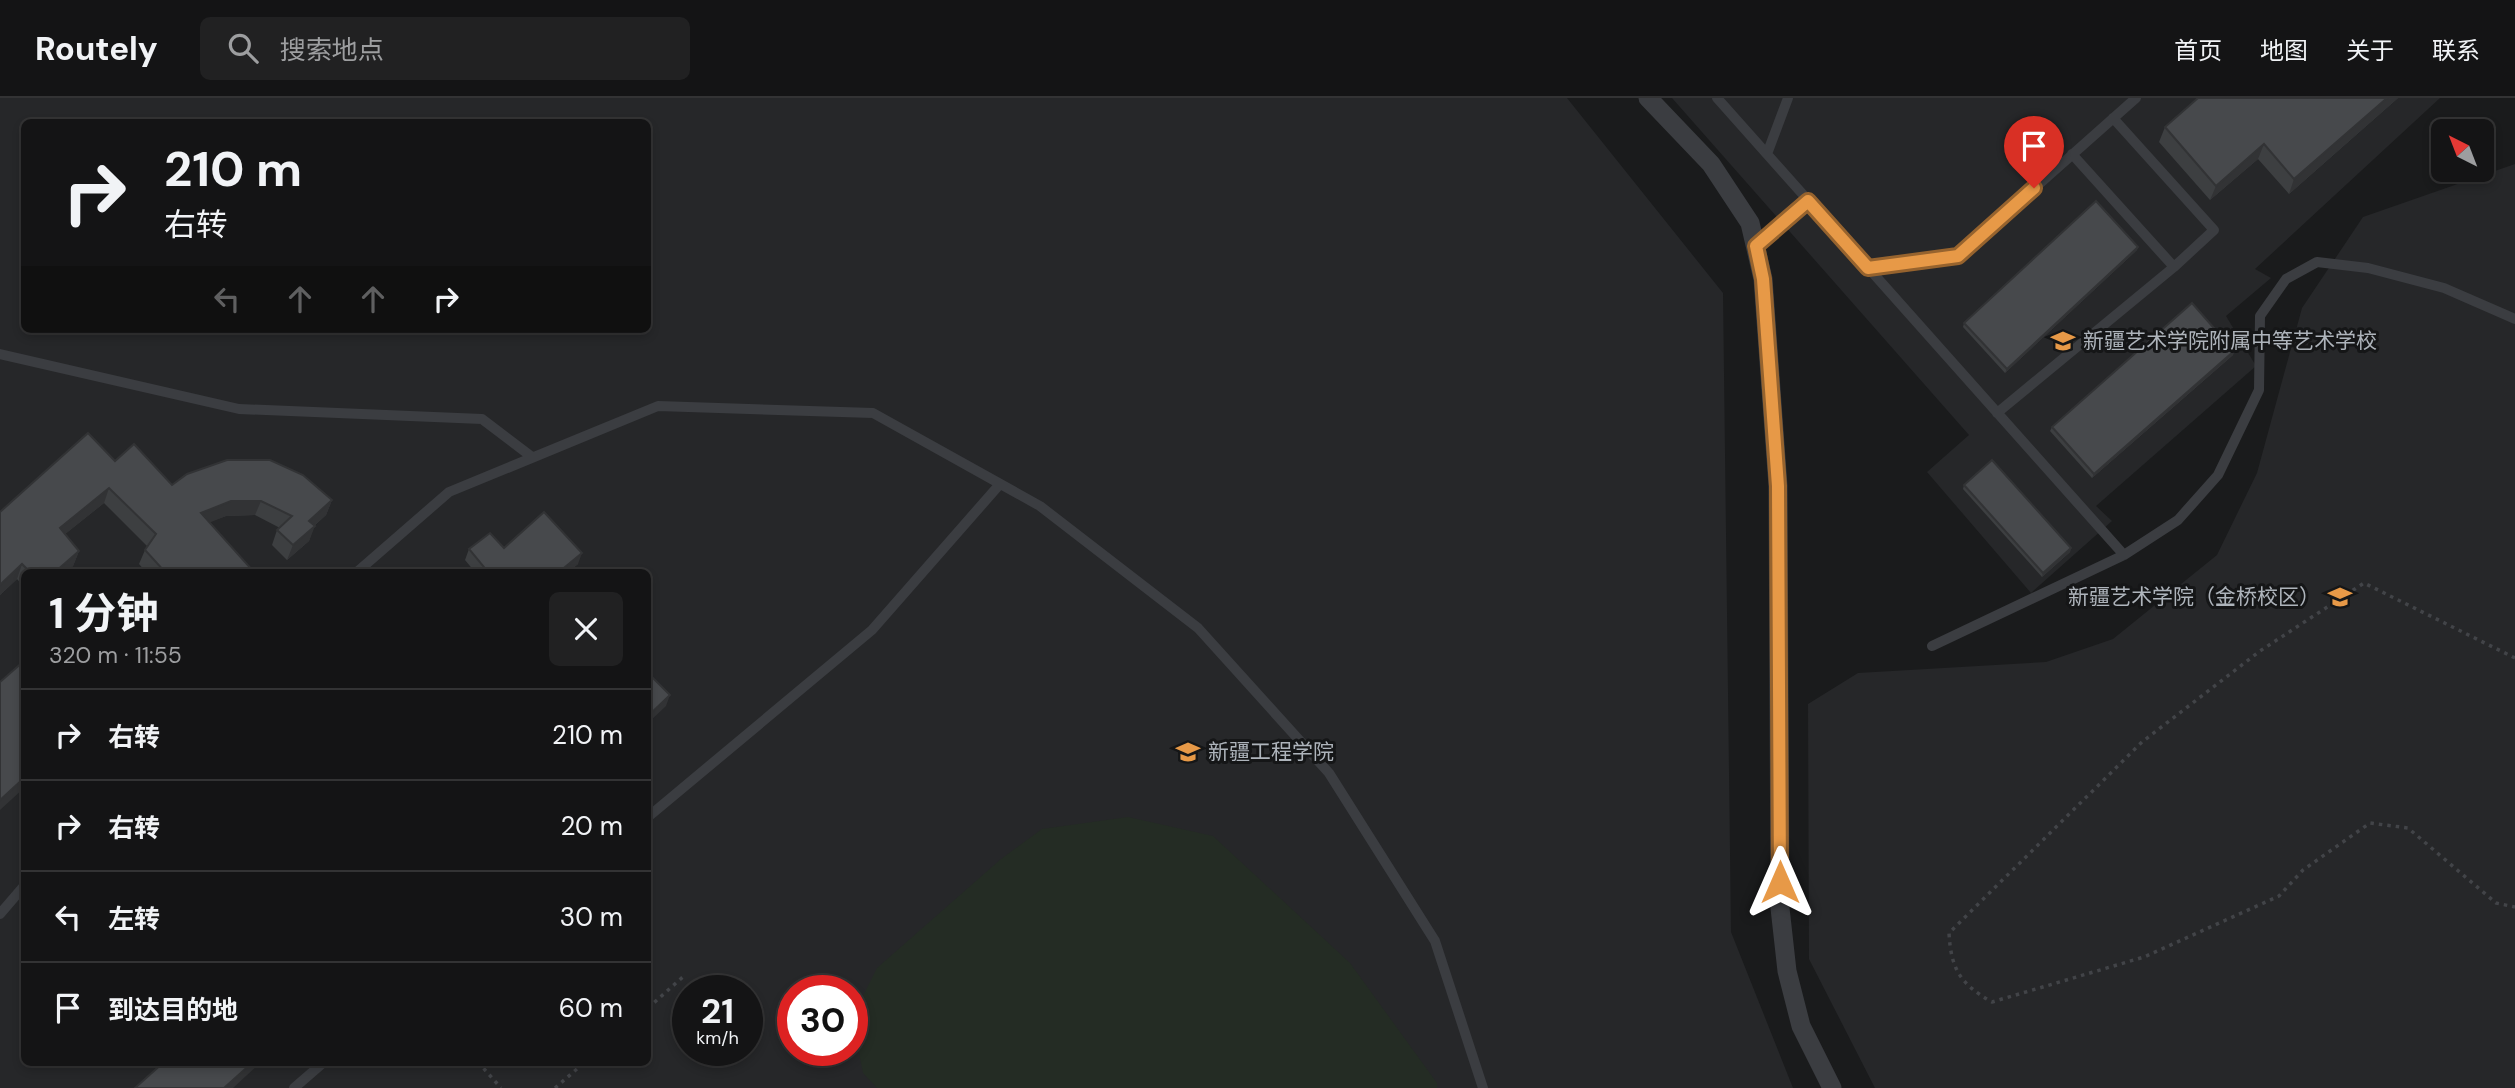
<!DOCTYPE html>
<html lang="zh">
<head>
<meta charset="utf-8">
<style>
	:root { --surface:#141415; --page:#212122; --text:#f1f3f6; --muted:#9d9ea0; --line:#333334 }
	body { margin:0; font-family:"DM Sans","Noto Sans SC",sans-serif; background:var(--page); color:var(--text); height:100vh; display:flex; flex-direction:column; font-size:26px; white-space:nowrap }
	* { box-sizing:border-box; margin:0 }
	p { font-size:23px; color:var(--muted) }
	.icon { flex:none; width:38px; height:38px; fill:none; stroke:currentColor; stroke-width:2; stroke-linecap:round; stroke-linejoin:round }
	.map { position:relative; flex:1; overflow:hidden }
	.side { position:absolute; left:21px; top:471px; width:630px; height:497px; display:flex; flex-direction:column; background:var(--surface); border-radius:10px; box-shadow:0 4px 10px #0003,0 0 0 2px var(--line) }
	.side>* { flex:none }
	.guide { position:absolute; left:21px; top:21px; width:630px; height:214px; border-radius:10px; box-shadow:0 4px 10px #0003,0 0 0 2px var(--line); background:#141415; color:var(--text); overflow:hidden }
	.needle { width:46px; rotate:318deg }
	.tools { position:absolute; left:2431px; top:21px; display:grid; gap:14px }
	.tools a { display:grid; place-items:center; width:63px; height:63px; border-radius:10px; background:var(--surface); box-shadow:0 4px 10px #0003,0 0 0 2px var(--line); font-size:35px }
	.speed { position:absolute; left:672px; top:877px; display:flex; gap:14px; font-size:35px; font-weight:700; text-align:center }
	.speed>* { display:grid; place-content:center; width:91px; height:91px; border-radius:50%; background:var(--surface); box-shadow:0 4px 10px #0003,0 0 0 2px var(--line); line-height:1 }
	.speed small { font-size:18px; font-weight:400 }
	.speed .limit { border:10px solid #d22; background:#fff; color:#111 }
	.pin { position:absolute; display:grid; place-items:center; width:60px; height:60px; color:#fff; margin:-72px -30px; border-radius:50% 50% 50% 0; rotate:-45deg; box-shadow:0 0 7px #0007 }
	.pin .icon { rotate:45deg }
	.me { position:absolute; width:77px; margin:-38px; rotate:0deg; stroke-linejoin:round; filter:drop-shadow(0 0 5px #0008) }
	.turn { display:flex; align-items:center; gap:24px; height:147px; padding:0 28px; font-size:32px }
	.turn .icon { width:91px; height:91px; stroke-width:2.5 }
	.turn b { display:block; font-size:49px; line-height:60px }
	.lanes { display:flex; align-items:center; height:66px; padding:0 28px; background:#0003; justify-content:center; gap:35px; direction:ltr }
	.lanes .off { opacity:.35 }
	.round { display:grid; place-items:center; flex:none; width:74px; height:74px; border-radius:10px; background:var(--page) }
	.overview { display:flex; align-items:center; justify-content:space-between; height:119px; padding:0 28px }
	h1 { font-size:42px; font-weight:700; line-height:52px }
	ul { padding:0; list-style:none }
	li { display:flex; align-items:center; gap:21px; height:91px; padding:0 28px; border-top:2px solid var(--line) }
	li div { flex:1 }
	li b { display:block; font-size:26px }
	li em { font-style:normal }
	header { display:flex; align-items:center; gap:42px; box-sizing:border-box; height:98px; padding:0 35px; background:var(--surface); border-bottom:2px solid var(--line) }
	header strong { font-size:33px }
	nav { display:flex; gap:38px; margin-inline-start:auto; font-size:24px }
	.search { width:490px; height:63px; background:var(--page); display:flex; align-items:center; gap:18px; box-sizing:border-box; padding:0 24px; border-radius:10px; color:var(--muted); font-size:26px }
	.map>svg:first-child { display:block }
	.built { fill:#262729; fill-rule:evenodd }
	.green { fill:#242c24 }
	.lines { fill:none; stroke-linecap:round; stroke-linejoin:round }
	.path { stroke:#424448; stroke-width:3.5; stroke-dasharray:3.5 5; stroke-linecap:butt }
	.lane { stroke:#3b3d41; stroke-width:10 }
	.street { stroke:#3b3d41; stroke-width:19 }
	.wall { fill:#3d3f41 }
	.shaded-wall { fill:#323335 }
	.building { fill:#47494c; stroke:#323335; stroke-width:2 }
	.route-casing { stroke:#96632e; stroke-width:18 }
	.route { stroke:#e79947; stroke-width:12 }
	.labels { text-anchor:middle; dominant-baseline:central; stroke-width:6; stroke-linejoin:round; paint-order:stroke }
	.poi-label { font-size:21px; fill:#aeb4bb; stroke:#151617; text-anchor:start }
</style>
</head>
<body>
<header>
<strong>Routely</strong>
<div class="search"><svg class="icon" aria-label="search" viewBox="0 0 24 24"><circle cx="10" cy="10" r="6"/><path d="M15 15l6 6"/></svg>搜索地点</div>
<nav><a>首页</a><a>地图</a><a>关于</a><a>联系</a></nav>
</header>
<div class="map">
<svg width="2515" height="990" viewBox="0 0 2515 990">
	<rect width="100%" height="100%" fill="#1a1b1c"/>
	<path class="built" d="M0,0H1567L1723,195L1731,834L1793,990H0ZM24,24H648V231H24ZM24,474H648V964H24ZM688,892H747V952H688ZM793,892H852V952H793Z
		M1672,0H2440L2255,171L2271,180L2226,218L2256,268L2096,408L2112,423L2031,495L1927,374L1969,337Z
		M2515,66V990H1875L1809,861L1808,606L1858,575L2046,564L2113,541L2217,457L2257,375L2302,210L2363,119Z"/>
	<path class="green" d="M1128,719L1213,738L1350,865L1437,985V990H877L863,975L852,920L877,870L1001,761L1042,731Z"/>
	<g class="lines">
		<path class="path" d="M2515,560L2364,485L2260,553L2142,644L1949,835C1951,871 1960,886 1992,904L2144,859L2279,798L2303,772L2370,725L2408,730L2496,805L2515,809
			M648,910L685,877
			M478,964L501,990
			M555,990L585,964"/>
		<path class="lane" d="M1717,0L2124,457
			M1767,56L1788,0
			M2072,56L2174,169L2214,132L2113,20
			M1756,148L1808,103
			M1869,170L1958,158L2136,0
			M0,256L239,311L482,321L532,359
			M1997,315L2174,169
			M357,474L449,394L658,308L873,315L1040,408L1198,530L1329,675L1435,843L1483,990
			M1932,548L2124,457L2178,422L2218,377L2259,292L2260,218L2286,181L2317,164L2368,170L2444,190L2515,221
			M648,719L872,532L1000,386
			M0,816L24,788
			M294,990L324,964"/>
		<path class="street" d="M1648,0L1711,66L1750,125L1763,181L1778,388L1780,810L1787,873L1801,928L1832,990"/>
	</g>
	<path class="wall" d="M2398,0L2289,96L2258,61L2210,102L2159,44L2165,29Z
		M2138,149L2137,152L2005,275L1963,229L1964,225Z
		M2234,253L2233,257L2092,380L2050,333L2052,329Z
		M115,363L172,387L332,402L326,417L314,428L309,443L287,462L272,447L277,432L280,430L255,417L226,418L209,424L254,474H146L139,466L145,452L147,448L104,405L65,436L79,453L73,468L66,474H24V489L17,481L0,497V414Z
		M1964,387L2071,450L2070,454L2042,479L1963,391Z
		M504,450L578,466L568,474H475L465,462L469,451Z"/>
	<path class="shaded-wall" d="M2387,0H2398L2289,96L2294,81Z
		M2264,46L2258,61L2210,102L2216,88Z
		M2138,149L2137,152L2005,275L2007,271Z
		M2234,253L2233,257L2092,380L2094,376Z
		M109,390L104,405L54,445L60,430Z
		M332,402L326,417L304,437L309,423Z
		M231,403H261L255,417L226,418L196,430L201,415Z
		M315,428L309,443L287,462L293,447Z
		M2071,450L2070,454L2042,479L2043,475Z
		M79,453L73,468L66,474H55Z
		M582,455L578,466L568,474H559Z
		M22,466L17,481L0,497V487Z
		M670,597L666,608L648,625V618Z
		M24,680V690L0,712V702Z
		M253,964H261L233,990H224Z"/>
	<path class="building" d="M2198,0H2387L2294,81L2264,46L2216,88L2165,29Z
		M2096,103L2138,149L2007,271L1964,225Z
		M2192,205L2234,253L2094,376L2052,329Z
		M88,335L115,363L134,346L172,387L187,376L227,362H270L303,377L332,402L309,423L315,428L293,447L277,432L292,418L261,403H231L201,415L254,474H217L215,472L213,474H165L145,452L156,436L109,390L60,430L79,453L55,474H30L22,466L0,487V414Z
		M1992,362L2071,450L2043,475L1964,387Z
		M544,414L582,455L559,474H478L484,469L469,451L490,435L504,450Z
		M24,563V680L0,702V584Z
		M648,575L670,597L648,618Z
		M164,964H253L224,990H135Z"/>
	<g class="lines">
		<g class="route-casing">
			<path id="route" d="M1780,784L1778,388L1763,181L1756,148L1808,103L1868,170L1958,158L2034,90"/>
		</g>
		<use href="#route" class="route"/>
	</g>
	<defs>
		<g id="school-bare" transform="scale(1.89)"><path d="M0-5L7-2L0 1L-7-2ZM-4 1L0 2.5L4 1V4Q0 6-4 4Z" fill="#e79947" stroke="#151617" stroke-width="2.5" paint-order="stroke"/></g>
		<g id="university-bare" transform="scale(1.89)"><path d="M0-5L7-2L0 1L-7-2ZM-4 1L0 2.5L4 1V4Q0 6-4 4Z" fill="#e79947" stroke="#151617" stroke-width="2.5" paint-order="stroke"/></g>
	</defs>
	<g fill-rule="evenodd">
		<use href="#school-bare" x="2063" y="243"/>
		<use href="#university-bare" x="2340" y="499"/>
		<use href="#university-bare" x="1188" y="654"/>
	</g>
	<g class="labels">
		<g class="poi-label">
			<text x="2083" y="243">新疆艺术学院附属中等艺术学校</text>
			<text x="2320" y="499" text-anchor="end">新疆艺术学院（金桥校区）</text>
			<text x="1208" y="654">新疆工程学院</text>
		</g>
	</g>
</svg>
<div class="tools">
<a><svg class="needle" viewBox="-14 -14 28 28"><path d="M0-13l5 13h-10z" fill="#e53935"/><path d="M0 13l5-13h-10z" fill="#9d9ea0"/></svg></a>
</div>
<div class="speed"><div>21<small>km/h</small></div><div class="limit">30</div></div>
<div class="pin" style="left:2034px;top:90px;background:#d93025"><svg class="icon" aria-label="arrive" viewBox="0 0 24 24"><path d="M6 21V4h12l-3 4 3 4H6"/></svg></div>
<svg class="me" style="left:1780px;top:784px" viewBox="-20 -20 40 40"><path d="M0-17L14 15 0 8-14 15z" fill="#e79947" stroke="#fff" stroke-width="4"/></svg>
<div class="guide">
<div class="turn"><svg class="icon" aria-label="right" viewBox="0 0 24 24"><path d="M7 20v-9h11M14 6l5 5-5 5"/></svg><div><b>210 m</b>右转</div></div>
<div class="lanes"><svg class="icon off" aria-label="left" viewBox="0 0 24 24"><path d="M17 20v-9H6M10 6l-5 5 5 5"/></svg><svg class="icon off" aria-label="ahead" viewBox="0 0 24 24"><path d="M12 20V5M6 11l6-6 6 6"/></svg><svg class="icon off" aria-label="ahead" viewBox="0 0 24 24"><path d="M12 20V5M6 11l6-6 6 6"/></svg><svg class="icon" aria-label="right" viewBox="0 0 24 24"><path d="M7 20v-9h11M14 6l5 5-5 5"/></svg></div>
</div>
<section class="side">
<div class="overview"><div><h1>1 分钟</h1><p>320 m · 11:55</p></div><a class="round"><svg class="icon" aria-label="close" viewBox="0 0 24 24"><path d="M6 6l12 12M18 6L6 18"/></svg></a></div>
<ul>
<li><svg class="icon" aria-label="right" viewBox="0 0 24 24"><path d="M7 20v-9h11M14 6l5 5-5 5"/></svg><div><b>右转</b></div><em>210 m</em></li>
<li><svg class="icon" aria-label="right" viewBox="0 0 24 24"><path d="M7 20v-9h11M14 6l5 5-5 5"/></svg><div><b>右转</b></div><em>20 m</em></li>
<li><svg class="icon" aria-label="left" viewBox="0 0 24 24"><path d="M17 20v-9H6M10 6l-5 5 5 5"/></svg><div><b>左转</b></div><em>30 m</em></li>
<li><svg class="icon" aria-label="arrive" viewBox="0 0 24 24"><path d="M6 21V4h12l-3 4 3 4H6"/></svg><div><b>到达目的地</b></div><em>60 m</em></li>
</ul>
</section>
</div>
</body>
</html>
